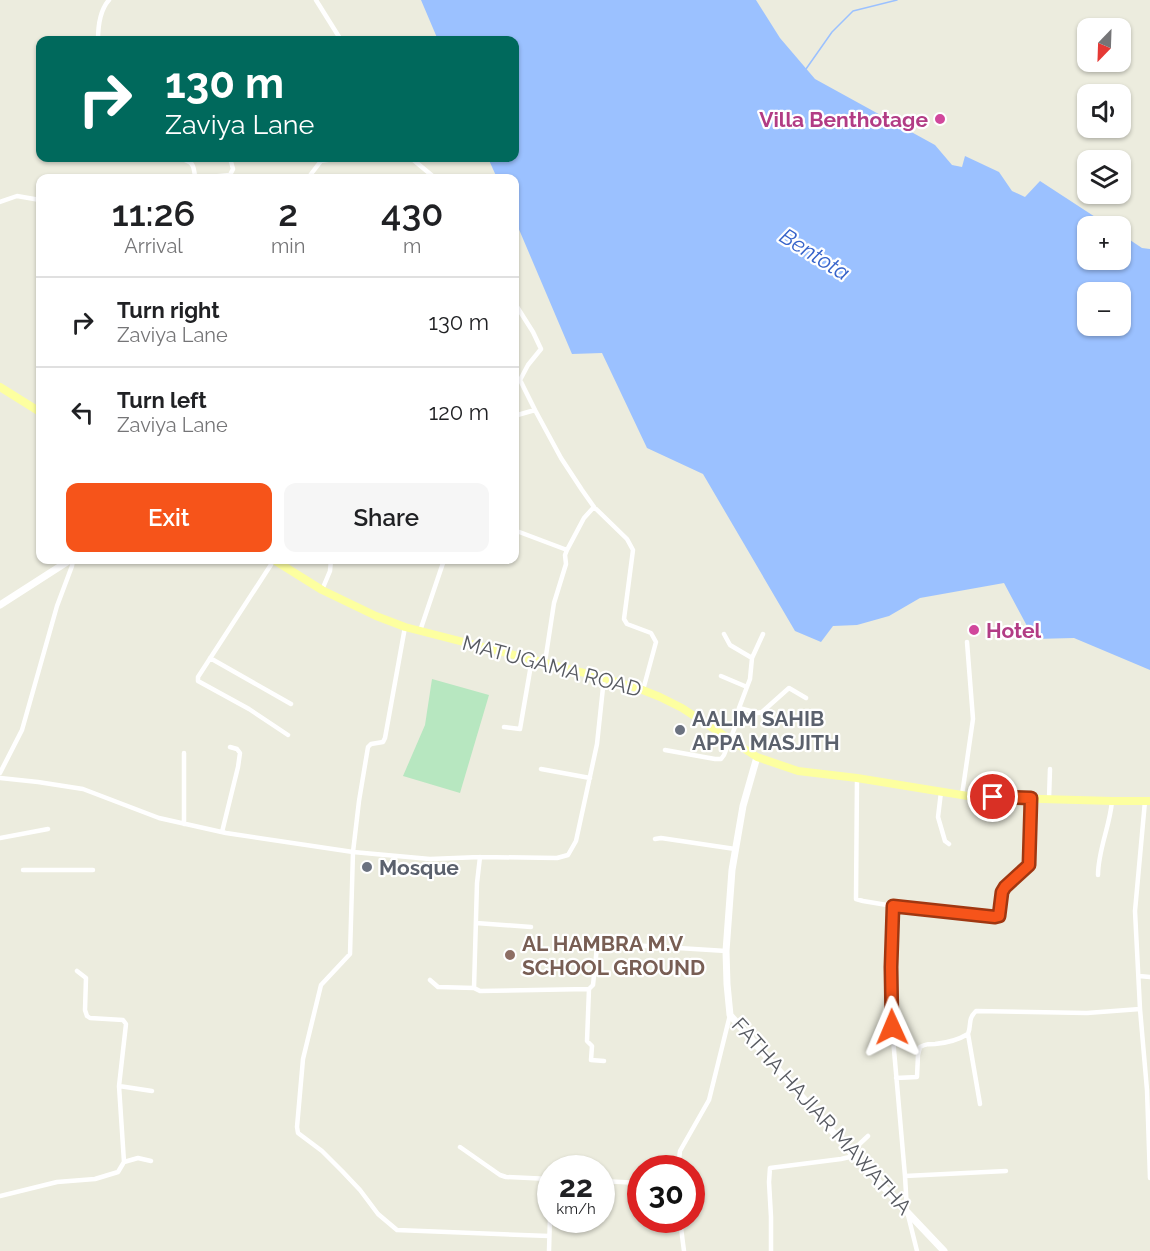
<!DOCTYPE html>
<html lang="en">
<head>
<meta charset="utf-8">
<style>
	:root { --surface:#fff; --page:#f6f6f6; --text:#202124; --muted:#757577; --line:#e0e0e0; --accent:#f6541a }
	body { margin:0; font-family:Raleway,sans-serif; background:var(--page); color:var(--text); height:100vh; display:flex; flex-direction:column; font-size:22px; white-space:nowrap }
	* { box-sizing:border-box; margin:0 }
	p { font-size:20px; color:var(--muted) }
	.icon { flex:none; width:33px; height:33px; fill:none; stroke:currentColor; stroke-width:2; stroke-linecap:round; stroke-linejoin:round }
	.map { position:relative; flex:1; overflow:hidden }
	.details { position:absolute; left:36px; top:174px; width:483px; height:390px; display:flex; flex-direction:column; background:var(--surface); border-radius:12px; box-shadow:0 2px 4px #0004 }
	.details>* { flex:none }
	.top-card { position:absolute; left:36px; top:36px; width:483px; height:126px; border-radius:12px; box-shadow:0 2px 4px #0004; background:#00695c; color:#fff; overflow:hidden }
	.needle { width:39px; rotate:203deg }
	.buttons { position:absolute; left:1077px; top:18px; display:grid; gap:12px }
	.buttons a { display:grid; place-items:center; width:54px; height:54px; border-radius:12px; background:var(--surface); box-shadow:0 2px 4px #0004; font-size:30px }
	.speed { position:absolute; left:537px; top:1155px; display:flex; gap:12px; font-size:30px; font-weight:700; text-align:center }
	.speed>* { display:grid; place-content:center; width:78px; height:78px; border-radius:50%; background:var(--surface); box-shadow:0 2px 4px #0004; line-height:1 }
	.speed small { font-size:15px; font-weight:400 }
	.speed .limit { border:9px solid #d22; background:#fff; color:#111 }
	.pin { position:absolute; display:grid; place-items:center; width:51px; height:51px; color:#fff; margin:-26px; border:3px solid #fff; border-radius:50%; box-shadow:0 2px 6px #0007 }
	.me { position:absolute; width:66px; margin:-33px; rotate:359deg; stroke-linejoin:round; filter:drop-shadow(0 0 4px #0008) }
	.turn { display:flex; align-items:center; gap:21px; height:126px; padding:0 30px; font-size:27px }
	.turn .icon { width:78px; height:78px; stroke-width:2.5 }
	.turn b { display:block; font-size:42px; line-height:51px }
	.eta { display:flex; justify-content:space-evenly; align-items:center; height:102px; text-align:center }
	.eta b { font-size:36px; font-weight:600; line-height:42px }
	.primary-button { display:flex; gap:12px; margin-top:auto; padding:12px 30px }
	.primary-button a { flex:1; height:69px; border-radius:12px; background:var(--accent); color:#fff; font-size:24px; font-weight:600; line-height:69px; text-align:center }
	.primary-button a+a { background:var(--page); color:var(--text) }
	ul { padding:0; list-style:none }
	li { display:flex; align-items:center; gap:18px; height:90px; padding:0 30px; border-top:2px solid var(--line) }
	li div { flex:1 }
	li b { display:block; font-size:22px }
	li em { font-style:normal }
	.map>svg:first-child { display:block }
	.green { fill:#b7e7c0 }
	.water { fill:#9bc1ff; fill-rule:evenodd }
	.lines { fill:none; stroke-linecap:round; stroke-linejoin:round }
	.stream { stroke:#9bc1ff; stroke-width:1.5 }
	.street { stroke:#fff; stroke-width:4.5 }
	.secondary { stroke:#fff; stroke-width:7 }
	.primary { stroke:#fdffa0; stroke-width:8 }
	.route-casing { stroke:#a03711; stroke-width:15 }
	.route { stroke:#f6541a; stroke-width:10 }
	.hotel-dot { fill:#d1479c; stroke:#fff; stroke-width:2 }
	.worship-dot { fill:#6b7280; stroke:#fff; stroke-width:2 }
	.education-dot { fill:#8d6e63; stroke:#fff; stroke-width:2 }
	.labels { text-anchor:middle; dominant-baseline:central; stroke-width:4.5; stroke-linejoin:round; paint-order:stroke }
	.hotel-label { font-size:21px; font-weight:bold; fill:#b23c85; stroke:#fff; text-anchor:end }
	.street-label { font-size:21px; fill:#575a61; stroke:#fff }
	.worship-label { font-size:21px; font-weight:bold; fill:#5b616d; stroke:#fff; text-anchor:start }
	.education-label { font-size:21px; font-weight:bold; fill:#785e54; stroke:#fff; text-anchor:start }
	.water-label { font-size:22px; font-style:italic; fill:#3663ca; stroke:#fff }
</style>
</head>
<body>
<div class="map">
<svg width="1150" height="1251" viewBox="0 0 1150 1251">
	<rect width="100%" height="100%" fill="#ececde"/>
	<path class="green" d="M432,679L489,695L460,793L403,776L425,725Z"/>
	<path class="water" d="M421,0H756L780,38L815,79L935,145L952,165L962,167L965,156L999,172L1012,191L1025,197L1040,181L1109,226H1088V260H1120L1121,234L1142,248L1150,249V670L1074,638L1034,639L1004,583L920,598L889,616L857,625L833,626L821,642L795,631L703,474L647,448L602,353L572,354L515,220L514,178H497L488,158H514V40H438ZM1088,292H1120V326H1088Z"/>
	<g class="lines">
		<path class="stream" d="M806,69L832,32L853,11L897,0"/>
		<path class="street" d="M316,0L341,40
			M98,40C98,27 100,10 109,0
			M126,40V39L137,40
			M179,158C193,162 194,164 195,178
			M411,158L435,178
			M198,178L230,175L233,169L230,158
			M308,178L321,161L339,158
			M0,202L17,196L40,200
			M514,302L533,332L541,349L528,365L520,380L535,410
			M514,416L535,410L561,458L582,490L594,507L627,539L633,550L624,619L627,624L651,633L656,642L643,690
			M514,530L567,550L565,555L566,564L554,603L545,662
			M567,550L584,518L594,507
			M274,560L198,677V681L249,709L288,735
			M322,590L330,571L331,560
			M405,627L385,738L383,742L371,744L368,747L359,801L353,852L350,954L321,985L303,1059L297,1127L298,1133L322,1151L342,1171L360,1190L378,1214L397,1230L549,1236
			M420,631L444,560
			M210,658L291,704
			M752,658L763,634
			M721,676L747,687
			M739,708L758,713L762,712L789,688L806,698
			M504,727L520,729L532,659
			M665,750L715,759H721L724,755L737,722L739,708L750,679L752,658L730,645L724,634
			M541,769L590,778
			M0,773L22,730L57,606L72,566L73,560
			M0,778L38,782L83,789L159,818L226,833L353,852L430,859L480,857L557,858L568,855L576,841L597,744L604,678
			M857,778L856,899L863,901L893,906
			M941,792L938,817L945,841L949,844
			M962,795L973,719L967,642
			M1049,799L1050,769
			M1145,801L1135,911L1140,1009L1147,1090L1150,1178
			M184,824V753
			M222,832L238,767L240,753L237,749L230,747
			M0,838L48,829
			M655,839L661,838L735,849
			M480,857L477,883L474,988L480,991L589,989L593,985L597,947L599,943L726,951
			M23,870H93
			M1098,875C1098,850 1110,826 1112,801
			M476,923L531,927
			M77,971L86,978L85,1010L87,1016L90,1018L123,1020L126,1024L119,1086L124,1162L138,1158L151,1161
			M1139,976L1150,977
			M430,980L438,987L474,988
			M589,989L587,1041L592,1046L591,1060L604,1061
			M968,1034L980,1104
			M896,1078L917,1077L918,1055L920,1047C926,1044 928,1044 935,1044C946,1043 958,1040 968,1034C972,1024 967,1020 976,1011L1087,1013L1140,1009
			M119,1086L152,1091
			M460,1147L500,1175L506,1177L550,1179
			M851,1152L868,1136
			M678,1168L680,1151L709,1100L730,1015
			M905,1176L1006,1171
			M602,1181L640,1183
			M0,1196L57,1182L95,1179L118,1172L124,1162
			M680,1220L684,1251
			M549,1251L550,1216
			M771,1251V1217L769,1182L770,1168L841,1159L854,1156
			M917,1251L907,1211L905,1176L892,1027L891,967L893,906L995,917H999C1002,908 1000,896 1005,888C1012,877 1027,872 1030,859L1031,798"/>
		<path class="secondary" d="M0,605L70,560
			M757,757L743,806L732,870L726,951L727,984L730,1015L854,1156L944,1251"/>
		<path class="primary" d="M0,387L40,412
			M274,560L322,590L376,616L405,627L604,678L640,689L660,697L682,708L757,757L798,771L857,778L974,797L1112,801H1150"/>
	</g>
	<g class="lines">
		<g class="route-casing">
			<path id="route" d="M892,1027L891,967L893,906L995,917L999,916L1002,892L1005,887L1029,865L1031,798L993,797"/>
		</g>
		<use href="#route" class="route"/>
	</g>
	<g class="hotel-dot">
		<circle cx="940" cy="119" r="6"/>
		<circle cx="974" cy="630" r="6"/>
	</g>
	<g class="worship-dot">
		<circle cx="680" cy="730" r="6"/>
		<circle cx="367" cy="867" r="6"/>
	</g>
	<circle class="education-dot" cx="510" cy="955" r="6"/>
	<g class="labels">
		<g class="hotel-label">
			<text x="928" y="119">Villa Benthotage</text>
			<text x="986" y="630" text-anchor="start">Hotel</text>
		</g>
		<g class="street-label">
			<text transform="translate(552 666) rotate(15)">MATUGAMA ROAD</text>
			<text transform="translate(822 1116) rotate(48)">FATHA HAJIAR MAWATHA</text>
		</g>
		<g class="worship-label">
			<text x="692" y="718">AALIM SAHIB<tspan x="692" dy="24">APPA MASJITH</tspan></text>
			<text x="379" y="867">Mosque</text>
		</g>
		<g class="education-label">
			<text x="522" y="943">AL HAMBRA M.V<tspan x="522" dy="24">SCHOOL GROUND</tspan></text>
		</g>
		<g class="water-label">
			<text transform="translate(815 254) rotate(32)">Bentota</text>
		</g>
	</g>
</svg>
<div class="buttons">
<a><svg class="needle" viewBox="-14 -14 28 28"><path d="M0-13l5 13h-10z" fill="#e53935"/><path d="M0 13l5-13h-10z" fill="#757577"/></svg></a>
<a><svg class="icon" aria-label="sound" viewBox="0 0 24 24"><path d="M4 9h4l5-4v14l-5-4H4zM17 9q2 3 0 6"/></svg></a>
<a><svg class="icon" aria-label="layers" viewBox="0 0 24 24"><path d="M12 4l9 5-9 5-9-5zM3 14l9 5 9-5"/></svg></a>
<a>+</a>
<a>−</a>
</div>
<div class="speed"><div>22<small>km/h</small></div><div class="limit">30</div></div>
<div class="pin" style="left:993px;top:797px;background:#d93025"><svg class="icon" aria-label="arrive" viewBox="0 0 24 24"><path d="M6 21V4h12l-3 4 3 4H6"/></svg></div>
<svg class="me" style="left:892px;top:1027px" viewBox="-20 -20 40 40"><path d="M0-17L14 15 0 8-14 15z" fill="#f6541a" stroke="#fff" stroke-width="4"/></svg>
<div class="top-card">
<div class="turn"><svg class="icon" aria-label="right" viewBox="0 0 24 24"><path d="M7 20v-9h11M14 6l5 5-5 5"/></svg><div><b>130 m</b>Zaviya Lane</div></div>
</div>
<section class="details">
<div class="eta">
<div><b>11:26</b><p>Arrival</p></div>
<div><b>2</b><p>min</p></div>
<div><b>430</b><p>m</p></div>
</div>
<ul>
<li><svg class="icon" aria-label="right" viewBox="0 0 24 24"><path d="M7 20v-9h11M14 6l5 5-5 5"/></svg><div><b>Turn right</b><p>Zaviya Lane</p></div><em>130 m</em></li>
<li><svg class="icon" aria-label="left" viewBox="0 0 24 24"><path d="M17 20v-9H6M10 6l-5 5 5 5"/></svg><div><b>Turn left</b><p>Zaviya Lane</p></div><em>120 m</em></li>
</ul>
<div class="primary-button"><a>Exit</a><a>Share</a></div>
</section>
</div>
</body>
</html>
